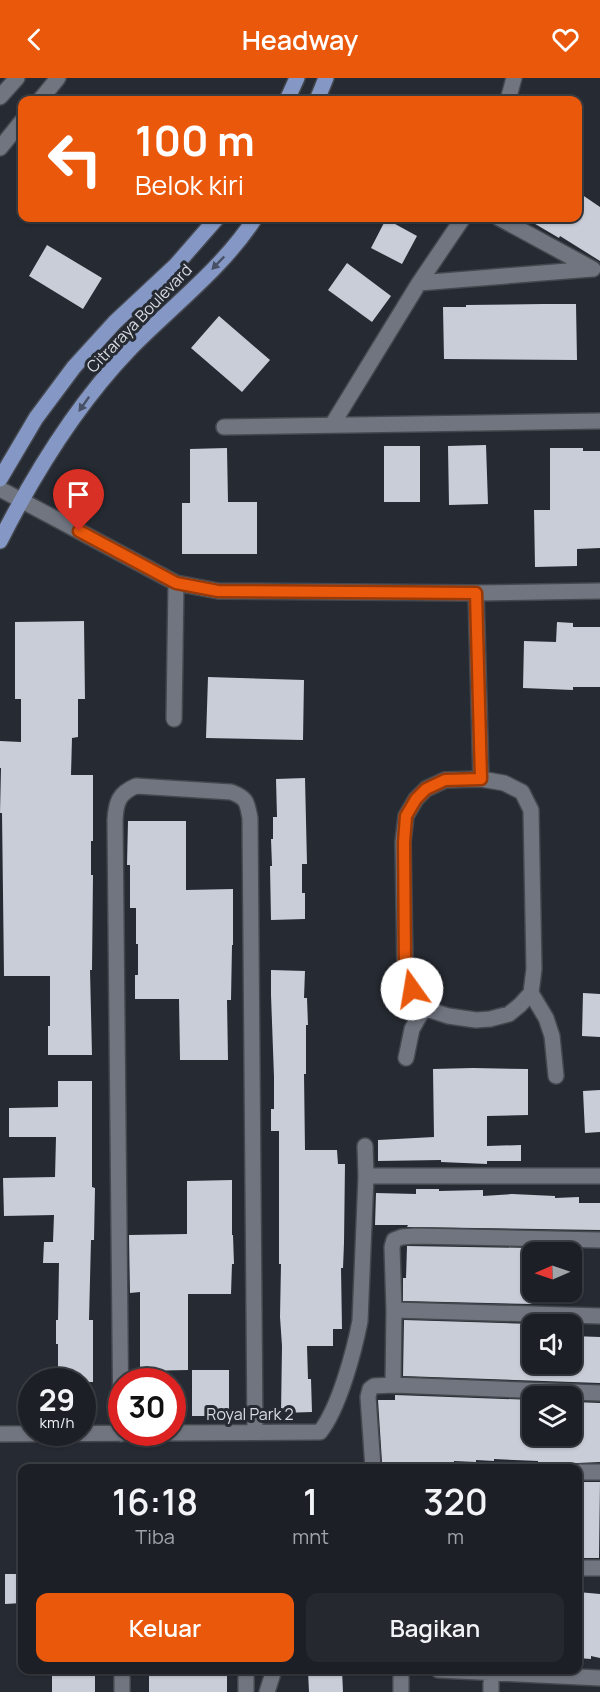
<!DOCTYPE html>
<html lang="id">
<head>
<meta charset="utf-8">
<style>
	:root { --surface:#1c2026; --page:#25282e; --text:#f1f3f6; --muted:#a0a3a7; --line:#3a3e43; --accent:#ea580c }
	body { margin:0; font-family:Manrope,sans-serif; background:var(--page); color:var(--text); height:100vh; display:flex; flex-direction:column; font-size:22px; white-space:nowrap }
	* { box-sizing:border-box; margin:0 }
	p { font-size:20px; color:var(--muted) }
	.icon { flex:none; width:33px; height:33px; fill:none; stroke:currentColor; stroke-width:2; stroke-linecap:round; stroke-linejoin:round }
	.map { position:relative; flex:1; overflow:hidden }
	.drawer { position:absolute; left:18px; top:1386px; width:564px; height:210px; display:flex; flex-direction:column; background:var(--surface); border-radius:12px; box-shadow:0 2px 4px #0004,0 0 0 2px var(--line) }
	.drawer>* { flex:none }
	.guide { position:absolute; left:18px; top:18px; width:564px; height:126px; border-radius:12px; box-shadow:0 2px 4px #0004,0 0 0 2px var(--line); background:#ea580c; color:#fff; overflow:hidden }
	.needle { width:39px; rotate:268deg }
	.fabs { position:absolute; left:522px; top:1164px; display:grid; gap:12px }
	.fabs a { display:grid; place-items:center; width:60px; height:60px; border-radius:12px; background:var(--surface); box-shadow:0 2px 4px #0004,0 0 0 2px var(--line); font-size:30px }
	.speed { position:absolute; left:18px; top:1290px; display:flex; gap:12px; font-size:30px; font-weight:700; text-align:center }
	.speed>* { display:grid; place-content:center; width:78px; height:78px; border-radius:50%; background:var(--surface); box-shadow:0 2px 4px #0004,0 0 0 2px var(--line); line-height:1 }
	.speed small { font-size:15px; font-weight:400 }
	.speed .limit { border:9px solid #d22; background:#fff; color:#111 }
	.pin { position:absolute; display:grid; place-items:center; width:51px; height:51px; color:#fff; margin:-62px -26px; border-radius:50% 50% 50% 0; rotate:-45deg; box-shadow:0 0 6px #0007 }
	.pin .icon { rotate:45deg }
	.me { position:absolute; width:66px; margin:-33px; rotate:347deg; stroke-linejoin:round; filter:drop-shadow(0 0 4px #0008) }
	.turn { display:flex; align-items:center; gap:21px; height:126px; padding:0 18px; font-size:27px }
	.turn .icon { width:78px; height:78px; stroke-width:2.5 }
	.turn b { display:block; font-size:42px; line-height:51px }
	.eta { display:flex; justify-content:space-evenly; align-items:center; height:102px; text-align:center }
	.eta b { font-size:36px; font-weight:600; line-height:42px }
	.primary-button { display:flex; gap:12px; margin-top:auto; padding:12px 18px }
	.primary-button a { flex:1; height:69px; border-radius:12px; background:var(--accent); color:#fff; font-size:24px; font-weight:600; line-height:69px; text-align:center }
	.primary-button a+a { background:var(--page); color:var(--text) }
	header { display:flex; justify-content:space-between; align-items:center; height:78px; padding:0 18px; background:var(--accent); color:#fff; font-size:27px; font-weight:600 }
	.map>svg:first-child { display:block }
	.building { fill:#c8cdd8 }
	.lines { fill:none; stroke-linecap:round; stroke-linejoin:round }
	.minor-casing { stroke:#44474e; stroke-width:18 }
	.major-casing { stroke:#44474e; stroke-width:18 }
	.minor { stroke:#71757f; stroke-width:15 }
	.major { stroke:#8598c5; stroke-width:15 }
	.oneway { fill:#475065 }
	.route-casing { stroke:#983908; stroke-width:15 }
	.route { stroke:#ea580c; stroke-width:10 }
	.labels { text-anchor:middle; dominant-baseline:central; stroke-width:6; stroke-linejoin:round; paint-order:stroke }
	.street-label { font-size:16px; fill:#dadce2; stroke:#262a32 }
</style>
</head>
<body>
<header><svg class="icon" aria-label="back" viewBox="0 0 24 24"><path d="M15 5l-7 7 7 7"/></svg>Headway<svg class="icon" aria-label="heart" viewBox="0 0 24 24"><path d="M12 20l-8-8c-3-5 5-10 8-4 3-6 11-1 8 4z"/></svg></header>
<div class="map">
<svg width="600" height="1614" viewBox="0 0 600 1614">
	<rect width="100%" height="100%" fill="#262a32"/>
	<path class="building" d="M578,114L600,129V183L560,158L559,160L525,140H578Z
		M386,141L417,158L402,186L371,170Z
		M47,167L102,200L83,231L29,198Z
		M347,185L391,218L372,244L328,212Z
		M544,226H576L577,282L444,281L443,229H466V227Z
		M219,238L270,282L242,314L191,270Z
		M486,367L488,426L449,427L448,368Z
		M384,368H420V424H384Z
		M227,370L228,424H257V476H182V425H190V371Z
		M550,370H583V373H600V470L577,471V488L535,489L534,432H550Z
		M84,543L85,621H78V659L72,660L71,697H93V763H91V797H93L92,892H90L92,977H48V948H50V898H4L2,735H0L1,690H0V663L21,664V621H15V544Z
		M557,544L573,545V549H600V609H573V612L523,610L524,563L556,564Z
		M208,599L304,602L303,662L206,660Z
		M305,700L307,786H302V815H305V841L271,842L270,788H272L271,761H273V739H277L276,701Z
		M128,743H186V812L233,811V867H232L231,922H227L228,982H180L179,921H135V897H138V866H136V830H130V787H127Z
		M271,892L305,893L304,920H307L308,947H306V996H304L305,1072H337L338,1086H345L344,1165L343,1190H341L342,1251H333V1268H307L308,1301H311L312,1334L281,1335L282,1268L280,1239L281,1186H279V1053H271V1031H274V999L271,917Z
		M583,915L600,916V959L582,958Z
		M473,990L528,991V1037L487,1038V1068L521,1067V1083H487V1086L441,1084V1082L378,1083V1062L434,1059L433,991Z
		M58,1003H92V1109L95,1110L94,1162H91L89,1242H93V1304H58V1266H56V1242H58L59,1185H43L44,1164H53L54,1137L4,1138L3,1100L55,1099L56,1059H9V1030L58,1029Z
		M600,1012V1054L585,1055L583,1013Z
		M232,1102V1157H233L234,1186H232L231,1216H188V1292L140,1293V1214L130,1215L129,1157L187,1156V1103Z
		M416,1111H439V1113L483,1112V1118L512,1116L555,1118V1120L579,1119V1125H600V1152L407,1149L408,1147H375L376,1115L416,1116Z
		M407,1168L532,1170V1226L403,1223V1200H406Z
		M404,1242L532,1246V1286H572V1258L600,1259V1305L403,1298Z
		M192,1292H229V1338H192Z
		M395,1317L532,1322V1360L572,1361L574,1324L600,1325V1384L555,1386V1388H538V1383L494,1381V1383L476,1382V1384L454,1383V1385L382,1384L378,1322H395Z
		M581,1404H600L599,1480H579Z
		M5,1496H22V1525L5,1526Z
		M578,1514L600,1516V1580L591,1578V1581L578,1580Z
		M52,1592H95V1614H52Z
		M153,1592H227V1614H149V1596H154Z
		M342,1592L343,1614H309L308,1593Z"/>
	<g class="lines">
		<g class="minor-casing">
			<path id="minor" d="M0,19L17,0
				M40,22L58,0
				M508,22L514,0
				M0,70L22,43
				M499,140L593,191
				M419,205L592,191
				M332,347L419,205L463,140
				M224,349L600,343
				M0,411L176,505L218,513L476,515L600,513
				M476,515L481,701
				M174,641L176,505
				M481,701L504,705L522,714L531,732L534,891L531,915L520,927L509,936L490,941L476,942L448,938L424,930L412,911L405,889L403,764L406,738L416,721L426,711L445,702Z
				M531,915L546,940L552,958L556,998
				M406,980L412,951L424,930
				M366,1098H600
				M394,1232L600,1238
				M393,1307L394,1232L392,1169L394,1162L402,1159L415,1158L600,1162
				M0,1356L320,1354C339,1330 354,1274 360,1243L366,1098L365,1068
				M121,1356L115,742C116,724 119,715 136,708L231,714C247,720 247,724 250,740L255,1354
				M373,1390L368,1319L370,1311L374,1308L393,1307L600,1315
				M578,1394H600
				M578,1490H600
				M122,1592V1614
				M246,1592V1614
				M438,1592L600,1600
				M491,1594V1614
				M267,1614L274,1592
				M401,1614V1592"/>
		</g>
		<g class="major-casing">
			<path id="major" d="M287,22L297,0
				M317,22L326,0
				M0,401L36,340L74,289L115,244L176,187L217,140
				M0,463C35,394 76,327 130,271C170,230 224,189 255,140"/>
		</g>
		<use href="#minor" class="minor"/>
		<use href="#major" class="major"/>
	</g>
	<defs><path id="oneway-solid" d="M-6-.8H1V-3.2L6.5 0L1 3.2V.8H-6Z" transform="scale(1.5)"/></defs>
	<g class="oneway">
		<use href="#oneway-solid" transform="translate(218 185) rotate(134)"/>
		<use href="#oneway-solid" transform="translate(84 326) rotate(125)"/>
	</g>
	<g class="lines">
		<g class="route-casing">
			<path id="route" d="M79,453L176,505L218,513L476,515L481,701L445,702L426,711L416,721L406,738L404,764L405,889L412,911"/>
		</g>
		<use href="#route" class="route"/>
	</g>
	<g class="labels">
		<g class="street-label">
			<text transform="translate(139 240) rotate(-46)">Citraraya Boulevard</text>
			<text x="250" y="1336">Royal Park 2</text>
		</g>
	</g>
</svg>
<div class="fabs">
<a><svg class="needle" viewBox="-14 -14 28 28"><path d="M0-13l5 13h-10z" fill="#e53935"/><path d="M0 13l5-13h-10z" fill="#a0a3a7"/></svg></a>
<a><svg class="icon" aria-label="sound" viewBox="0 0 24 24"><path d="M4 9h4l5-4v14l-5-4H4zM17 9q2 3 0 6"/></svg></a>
<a><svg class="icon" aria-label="layers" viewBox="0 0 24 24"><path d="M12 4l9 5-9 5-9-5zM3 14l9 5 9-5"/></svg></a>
</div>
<div class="speed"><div>29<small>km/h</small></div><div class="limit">30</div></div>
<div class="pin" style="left:79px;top:453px;background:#d93025"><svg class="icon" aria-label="arrive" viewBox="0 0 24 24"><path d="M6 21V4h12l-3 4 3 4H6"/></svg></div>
<svg class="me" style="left:412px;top:911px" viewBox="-20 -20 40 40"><circle r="19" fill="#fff"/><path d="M0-13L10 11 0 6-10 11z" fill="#ea580c"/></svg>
<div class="guide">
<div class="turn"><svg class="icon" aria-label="left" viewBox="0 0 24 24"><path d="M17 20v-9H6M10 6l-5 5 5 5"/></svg><div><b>100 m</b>Belok kiri</div></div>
</div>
<section class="drawer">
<div class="eta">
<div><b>16:18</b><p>Tiba</p></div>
<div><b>1</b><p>mnt</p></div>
<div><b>320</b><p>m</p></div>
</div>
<div class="primary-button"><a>Keluar</a><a>Bagikan</a></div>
</section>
</div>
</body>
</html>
